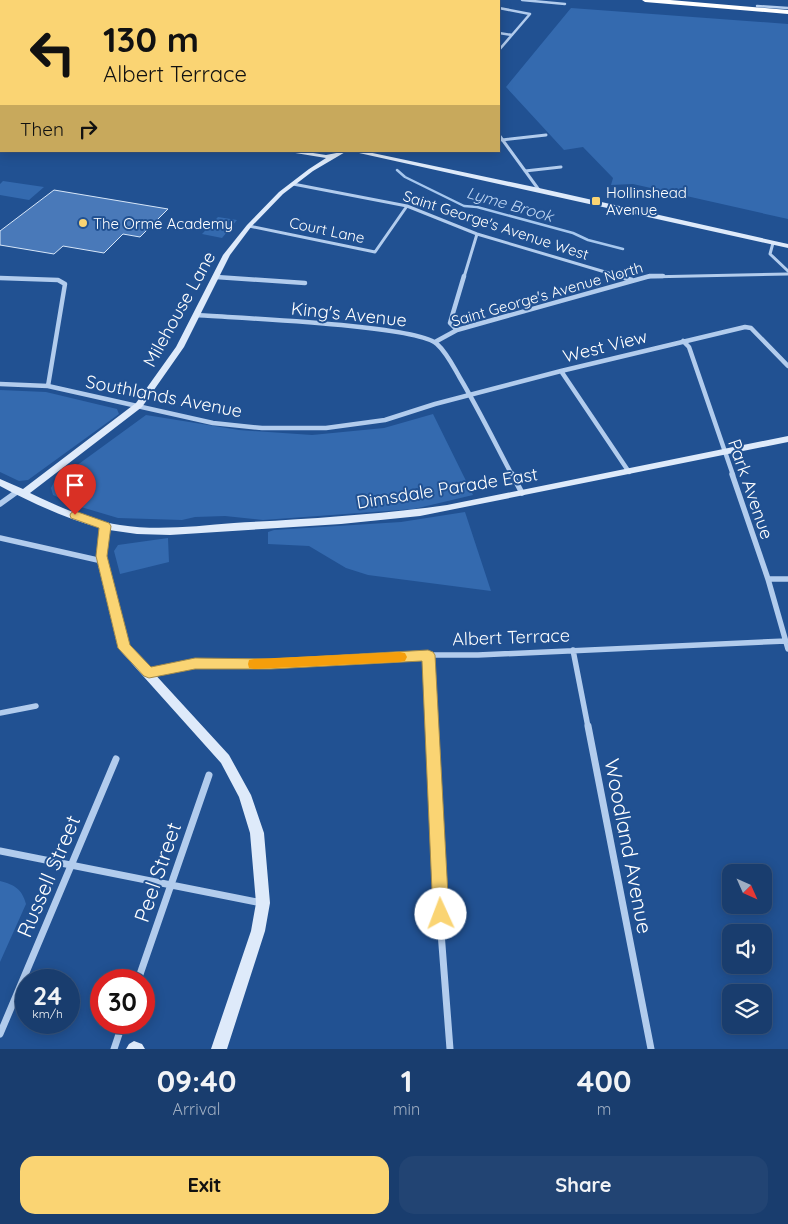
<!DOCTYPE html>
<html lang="en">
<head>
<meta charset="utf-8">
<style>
	:root { --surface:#193d6e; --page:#224473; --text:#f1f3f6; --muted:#9faec2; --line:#375681; --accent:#fad473 }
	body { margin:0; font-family:Quicksand,sans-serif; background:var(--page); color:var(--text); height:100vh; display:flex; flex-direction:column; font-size:19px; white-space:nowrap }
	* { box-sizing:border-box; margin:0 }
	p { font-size:16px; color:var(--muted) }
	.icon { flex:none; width:28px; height:28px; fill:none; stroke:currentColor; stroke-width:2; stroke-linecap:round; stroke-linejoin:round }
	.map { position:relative; height:1049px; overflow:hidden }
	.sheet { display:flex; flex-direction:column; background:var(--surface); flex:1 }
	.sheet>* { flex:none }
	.guide { position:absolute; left:0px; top:0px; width:500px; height:152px; box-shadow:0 2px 12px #0003,0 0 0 1px var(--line); background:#fad473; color:#111; overflow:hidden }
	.needle { width:32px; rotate:135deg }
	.buttons { position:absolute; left:722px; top:864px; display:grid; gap:10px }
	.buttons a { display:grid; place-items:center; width:50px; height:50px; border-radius:10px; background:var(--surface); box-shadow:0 2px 12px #0003,0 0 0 1px var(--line); font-size:25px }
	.speed { position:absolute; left:15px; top:969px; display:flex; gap:10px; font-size:25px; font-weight:700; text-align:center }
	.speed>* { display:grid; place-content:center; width:65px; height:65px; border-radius:50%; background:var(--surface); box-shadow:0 2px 12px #0003,0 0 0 1px var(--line); line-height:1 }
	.speed small { font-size:12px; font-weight:400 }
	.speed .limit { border:8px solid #d22; background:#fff; color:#111 }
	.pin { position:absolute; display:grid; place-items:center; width:42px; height:42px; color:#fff; margin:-51px -21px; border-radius:50% 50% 50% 0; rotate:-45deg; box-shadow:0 0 5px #0007 }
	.pin .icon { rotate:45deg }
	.me { position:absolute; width:55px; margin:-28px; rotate:358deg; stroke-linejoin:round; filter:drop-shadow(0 0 4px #0008) }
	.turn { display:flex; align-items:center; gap:18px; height:105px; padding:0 20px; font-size:22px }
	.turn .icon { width:65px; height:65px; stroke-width:2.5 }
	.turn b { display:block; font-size:35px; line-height:42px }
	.then { display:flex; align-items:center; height:48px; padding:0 20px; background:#0003; gap:10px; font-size:19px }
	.eta { display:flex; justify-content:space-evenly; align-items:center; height:85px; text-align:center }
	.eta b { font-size:30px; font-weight:800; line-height:35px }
	.action { display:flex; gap:10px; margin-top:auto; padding:10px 20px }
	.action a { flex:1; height:58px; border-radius:15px; background:var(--accent); color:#111; font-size:20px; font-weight:800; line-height:58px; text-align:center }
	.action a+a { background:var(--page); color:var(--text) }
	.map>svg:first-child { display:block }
	.green { fill:#346aaf }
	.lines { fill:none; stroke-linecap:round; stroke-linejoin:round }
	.stream { stroke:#a6c7ee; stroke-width:2.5 }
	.building { fill:#4979b9; stroke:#d8e7f9 }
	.street-far4 { stroke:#b2cced; stroke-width:2.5 }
	.street-far3 { stroke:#b2cced; stroke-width:3 }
	.street-far2 { stroke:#b2cced; stroke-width:4.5 }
	.street-far1 { stroke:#b2cced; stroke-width:5.5 }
	.street { stroke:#b2cced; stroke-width:7 }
	.secondary { fill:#deeafa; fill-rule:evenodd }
	.highway { fill:#fff; fill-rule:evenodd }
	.route { fill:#fad473; stroke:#a28a4b }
	.slow { fill:#f59e0b }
	.poi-dot { fill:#fad473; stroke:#215192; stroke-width:2 }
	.labels { text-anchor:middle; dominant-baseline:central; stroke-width:4; stroke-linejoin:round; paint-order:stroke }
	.far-poi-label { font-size:15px; fill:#fff; stroke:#215192; text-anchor:start }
	.far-street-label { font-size:15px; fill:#fff; stroke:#215192 }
	.far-water-label { font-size:16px; font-style:italic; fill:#bed6f4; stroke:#215192 }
	.street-label { font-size:18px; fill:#fff; stroke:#215192 }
	.near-street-label { font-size:21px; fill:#fff; stroke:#215192 }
</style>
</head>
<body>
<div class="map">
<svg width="788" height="1049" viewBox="0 0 788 1049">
	<rect width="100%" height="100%" fill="#215192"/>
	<path class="green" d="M571,8L788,24V219L633,184L611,185L613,178L583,147L564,150L506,87Z
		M3,181L44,187L29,200L0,195V184Z
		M218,217L237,220L222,238L202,234Z
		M0,390L46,392L117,409L119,414L28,480L19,481L0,472Z
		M433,414L473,495L414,509L263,520L225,516L195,517L182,520L118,518L81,507L53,495L51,488L54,482L146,415L239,430L312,435L384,428Z
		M465,512L491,591L368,575L346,568L309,546L268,544V532L274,530L401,522Z
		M168,538L169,562L120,574L114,551L118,545Z
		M0,881C15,885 22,889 26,904L0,962Z"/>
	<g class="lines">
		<path class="stream" d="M397,170L405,177L464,206L477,207L573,233L588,240L623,249"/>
	</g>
	<path class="building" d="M54,190L168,209L140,237L123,234L104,253L63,246L54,254L0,245V231Z"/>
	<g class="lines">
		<path class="street-far4" d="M522,0L565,4
			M262,1L264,0
			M336,1L338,0
			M483,1L485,0
			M757,6L788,8
			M499,8L530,14L499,50
			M499,33L512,35"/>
		<path class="street-far3" d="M499,135L539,190
			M502,140L546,135
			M525,171L561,167
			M293,184L407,206L477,234L622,277
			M249,226L375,252L407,206
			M773,243L770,254L788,271
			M464,277L477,234
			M646,277L788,274"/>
		<path class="street-far2" d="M618,276L632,280
			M216,277L305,283
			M0,278L58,280L65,284L48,386
			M197,315C235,318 417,325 437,344C447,353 453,366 460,378C479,410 495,443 512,475
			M457,330L450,323L464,276
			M683,341L689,347L733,475
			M435,342L457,330L650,276H663
			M561,371L629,472
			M0,384L48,386L213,423L262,428H326L385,420L435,404L561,371L745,327L751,328L788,366"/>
		<path class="street-far1" d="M512,474L522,493
			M732,474L768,579L788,649
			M0,504L18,491
			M0,538L102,561
			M768,579H788
			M573,650L588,727
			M428,655L431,727
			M149,673L195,663L271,664L428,655H478L786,641
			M0,713L36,706"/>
		<path class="street" d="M431,726L441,932L450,1049
			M588,726L651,1049
			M0,851L262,903
			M138,980L209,775
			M0,1034L116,759
			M114,1049L123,1022"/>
		<path class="secondary" d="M0,91H1V95H0Z
			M283,151H300L326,155L347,151L313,171L283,194L251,227L230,255L184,347L142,407L30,493C59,507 88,520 120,525C158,531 196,526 234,523C305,519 376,515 447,505L788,436V442L420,516L341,524L170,535L137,534L109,530L106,556L129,646L229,755L251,795L264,833L270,903L265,931L227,1049H211L251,931L256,903L250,833L239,797L221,763L118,648L96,556L100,528C65,518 32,503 0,486V479L23,489L136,403L176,347L223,255L247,225L279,192L309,169L326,158Z
			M350,151H363L539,188L788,244V248Z
			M134,1041L142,1044L145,1049H126L129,1044Z"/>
		<path class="highway" d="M642,0H670L788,10V14L645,2Z"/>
	</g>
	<path class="route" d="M75,511L109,523L111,526L107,556L130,645L151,667L195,658L271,659L428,650L433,652L435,655L449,914L446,920L441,922L435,920L433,914L422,661L271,669H195L149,678L144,676L118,648L96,556L99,528L71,518L70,515L71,513Z"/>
	<path class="slow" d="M400,652L405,653L407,657L405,661L400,662L254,669L249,668L248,664L249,660L254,659Z"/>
	<g class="poi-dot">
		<rect x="591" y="196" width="10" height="10" rx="2.5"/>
		<circle cx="83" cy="223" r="5"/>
	</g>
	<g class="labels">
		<g class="far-poi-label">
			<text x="606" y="192">Hollinshead<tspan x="606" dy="17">Avenue</tspan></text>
			<text x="93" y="223">The Orme Academy</text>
		</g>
		<g class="far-street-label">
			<text transform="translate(496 225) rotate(18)">Saint George's Avenue West</text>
			<text transform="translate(327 230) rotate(12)">Court Lane</text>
			<text transform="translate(547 294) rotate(-16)">Saint George's Avenue North</text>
		</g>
		<g class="far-water-label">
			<text transform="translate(510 204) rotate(16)">Lyme Brook</text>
		</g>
		<g class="street-label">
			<text transform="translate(179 309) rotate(-61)">Milehouse Lane</text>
			<text transform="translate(349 314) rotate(6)">King's Avenue</text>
			<text transform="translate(605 346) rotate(-14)">West View</text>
			<text transform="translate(164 396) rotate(11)">Southlands Avenue</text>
			<text transform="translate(447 488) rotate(-9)">Dimsdale Parade East</text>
			<text transform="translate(751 489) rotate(71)">Park Avenue</text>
			<text transform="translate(511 637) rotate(-2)">Albert Terrace</text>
		</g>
		<g class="near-street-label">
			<text transform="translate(629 846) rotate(79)">Woodland Avenue</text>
			<text transform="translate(157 872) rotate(-71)">Peel Street</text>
			<text transform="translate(48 876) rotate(-67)">Russell Street</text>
		</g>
	</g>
</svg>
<div class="buttons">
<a><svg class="needle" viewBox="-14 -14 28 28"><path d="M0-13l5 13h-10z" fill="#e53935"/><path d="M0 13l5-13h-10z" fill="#9faec2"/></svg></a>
<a><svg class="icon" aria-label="sound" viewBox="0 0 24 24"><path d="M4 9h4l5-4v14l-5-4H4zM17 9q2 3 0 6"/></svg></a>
<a><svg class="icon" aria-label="layers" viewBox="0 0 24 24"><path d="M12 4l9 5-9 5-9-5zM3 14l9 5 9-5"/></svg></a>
</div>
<div class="speed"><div>24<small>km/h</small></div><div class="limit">30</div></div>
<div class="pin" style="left:75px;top:515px;background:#d93025"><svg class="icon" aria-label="arrive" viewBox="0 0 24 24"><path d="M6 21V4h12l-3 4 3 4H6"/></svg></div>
<svg class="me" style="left:441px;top:914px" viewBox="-20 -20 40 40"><circle r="19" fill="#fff"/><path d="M0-13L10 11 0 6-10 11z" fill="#fad473"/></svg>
<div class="guide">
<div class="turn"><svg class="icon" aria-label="left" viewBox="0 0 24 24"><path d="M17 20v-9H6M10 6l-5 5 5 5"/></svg><div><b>130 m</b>Albert Terrace</div></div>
<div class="then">Then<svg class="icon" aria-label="right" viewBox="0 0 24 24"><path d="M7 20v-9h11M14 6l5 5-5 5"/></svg></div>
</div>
</div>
<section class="sheet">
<div class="eta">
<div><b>09:40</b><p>Arrival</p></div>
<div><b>1</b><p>min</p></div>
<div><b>400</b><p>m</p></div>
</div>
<div class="action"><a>Exit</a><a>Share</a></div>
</section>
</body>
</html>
